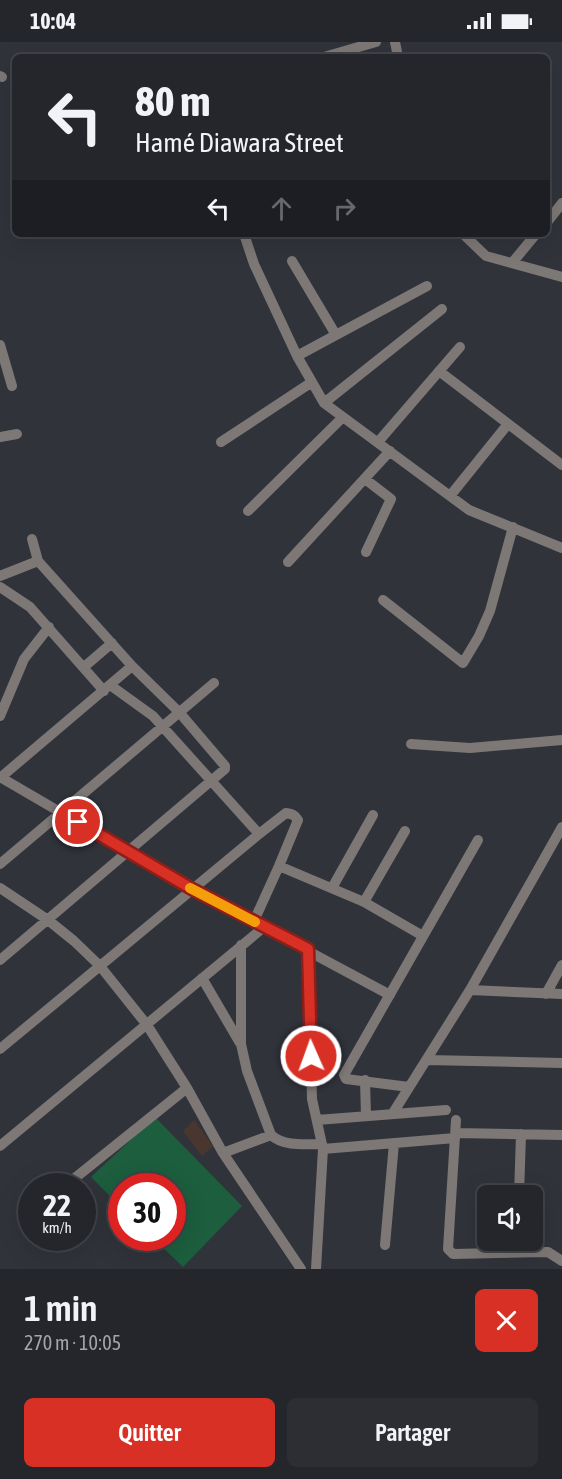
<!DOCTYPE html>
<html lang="fr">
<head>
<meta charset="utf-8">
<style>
	:root { --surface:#25262c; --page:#2d2e34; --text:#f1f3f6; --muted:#a3a5a9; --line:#424348; --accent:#d93025 }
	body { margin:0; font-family:"Asap Condensed",sans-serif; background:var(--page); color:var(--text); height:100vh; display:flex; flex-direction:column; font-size:22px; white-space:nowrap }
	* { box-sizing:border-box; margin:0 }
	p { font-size:20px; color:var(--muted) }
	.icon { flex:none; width:33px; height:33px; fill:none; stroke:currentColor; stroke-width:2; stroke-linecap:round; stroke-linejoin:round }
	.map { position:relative; height:1227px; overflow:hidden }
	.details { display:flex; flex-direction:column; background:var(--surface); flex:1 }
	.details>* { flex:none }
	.top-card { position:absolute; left:12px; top:12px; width:538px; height:183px; border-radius:9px; box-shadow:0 6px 24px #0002,0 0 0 2px var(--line); background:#25262c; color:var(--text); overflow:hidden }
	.buttons { position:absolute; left:477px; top:1143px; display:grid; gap:12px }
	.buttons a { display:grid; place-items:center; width:66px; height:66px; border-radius:9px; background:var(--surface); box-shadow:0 6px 24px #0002,0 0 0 2px var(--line); font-size:30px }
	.speed { position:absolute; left:18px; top:1131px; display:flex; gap:12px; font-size:30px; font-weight:700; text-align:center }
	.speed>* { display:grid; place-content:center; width:78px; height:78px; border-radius:50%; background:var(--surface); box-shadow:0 6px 24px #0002,0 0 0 2px var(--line); line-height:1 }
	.speed small { font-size:15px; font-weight:400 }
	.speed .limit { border:9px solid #d22; background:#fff; color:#111 }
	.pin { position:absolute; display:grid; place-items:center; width:51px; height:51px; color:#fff; margin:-26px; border:3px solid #fff; border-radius:50%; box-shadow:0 2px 6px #0007 }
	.me { position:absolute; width:66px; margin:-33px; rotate:358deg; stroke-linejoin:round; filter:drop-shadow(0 0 4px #0008) }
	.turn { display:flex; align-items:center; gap:21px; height:126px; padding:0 24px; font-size:27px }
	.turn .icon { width:78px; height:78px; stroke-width:2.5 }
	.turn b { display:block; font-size:42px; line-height:51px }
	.lanes { display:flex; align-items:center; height:57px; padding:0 24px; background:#0003; justify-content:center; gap:30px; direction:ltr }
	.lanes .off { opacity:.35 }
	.round { display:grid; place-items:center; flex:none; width:63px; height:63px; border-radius:9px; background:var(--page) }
	.summary { display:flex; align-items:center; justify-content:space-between; height:102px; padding:0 24px }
	h1 { font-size:36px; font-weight:600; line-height:45px }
	.primary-button { display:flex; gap:12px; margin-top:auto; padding:12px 24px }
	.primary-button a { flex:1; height:69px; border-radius:9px; background:var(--accent); color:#fff; font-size:24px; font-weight:600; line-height:69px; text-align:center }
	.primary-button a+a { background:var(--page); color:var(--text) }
	.status { display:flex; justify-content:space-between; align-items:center; height:42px; padding:0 30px; background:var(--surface); direction:ltr }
	.status svg { height:16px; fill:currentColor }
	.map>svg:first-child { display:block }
	.education { fill:#49362f }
	.green { fill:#1c5e3e }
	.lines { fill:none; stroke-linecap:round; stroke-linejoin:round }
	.minor { stroke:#7d7876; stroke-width:10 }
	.route-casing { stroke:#8d1f18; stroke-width:15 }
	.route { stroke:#d93025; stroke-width:10 }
	.slow { stroke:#f59e0b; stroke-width:10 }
</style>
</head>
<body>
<div class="status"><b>10:04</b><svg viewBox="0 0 49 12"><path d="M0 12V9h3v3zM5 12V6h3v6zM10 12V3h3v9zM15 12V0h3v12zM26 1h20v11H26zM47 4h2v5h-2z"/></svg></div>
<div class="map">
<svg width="562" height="1227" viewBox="0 0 562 1227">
	<rect width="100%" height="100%" fill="#31333b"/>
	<path class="education" d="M194,1078L213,1104L202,1114L183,1089Z"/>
	<path class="green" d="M155,1075L242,1164L183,1225L153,1196H172V1144H122L121,1165L91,1135Z"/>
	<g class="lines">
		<path class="minor" d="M395,0L398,15
			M324,15L376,0
			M0,34L2,35
			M548,179L562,161
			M244,192L254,222L297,314L324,361L469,468L562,506
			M463,192L486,214L562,235
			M292,219L336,293
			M512,221L536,192
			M0,303L12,344
			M297,314L427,244
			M439,329L562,423
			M324,361L442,267
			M0,395L17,392
			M221,400L312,340
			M378,400L460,305
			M365,437L391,457L366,510
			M450,454L508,382
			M248,469L343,375
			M288,520L390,409
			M0,534L38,519
			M0,545L30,565L104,649
			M383,558L463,621L479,594L490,569L513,485
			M84,625L112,601
			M110,643L153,674L259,792
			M0,674L24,617L49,585
			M411,702L470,706L562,698
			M0,735L192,847L390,953
			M0,736L132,624
			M0,822L214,641
			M279,824L364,860L423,894
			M0,846L48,878L74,899L100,924L147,983L187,1046L223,1111L301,1227
			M332,846L373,773
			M364,860L405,789
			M241,903V1002L247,1029L271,1093C284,1105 306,1102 322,1102
			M308,907L312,1057L323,1107L316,1227
			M0,918L225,727V724L179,670L132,624L38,519L32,497
			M202,936L240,1001
			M470,948L562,952
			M546,952L562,923
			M0,1007L259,792L286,771C292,772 295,773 298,778L279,824L254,879
			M427,1018L562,1021
			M365,1038L366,1074
			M409,1045L346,1037L344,1033L478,798
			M393,1071L470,948L562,785
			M317,1078L446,1068
			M456,1078L448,1207L453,1212L548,1210L562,1219
			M456,1091L562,1093
			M0,1104L264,885
			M323,1107L455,1096
			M223,1111L271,1093
			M65,1144L187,1046
			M519,1154L521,1092
			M26,1176L32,1171
			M385,1203L394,1101"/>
	</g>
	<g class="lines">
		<g class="route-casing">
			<path id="route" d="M78,780L192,847L308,907L311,1014"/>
		</g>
		<use href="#route" class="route"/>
		<path class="slow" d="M190,846L255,880"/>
	</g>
</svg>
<div class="buttons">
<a><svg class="icon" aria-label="sound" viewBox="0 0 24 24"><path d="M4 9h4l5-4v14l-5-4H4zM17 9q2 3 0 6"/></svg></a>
</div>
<div class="speed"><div>22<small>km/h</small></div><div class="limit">30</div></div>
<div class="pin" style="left:78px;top:780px;background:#d93025"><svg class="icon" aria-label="arrive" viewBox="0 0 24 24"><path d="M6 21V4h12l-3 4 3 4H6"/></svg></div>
<svg class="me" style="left:311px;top:1014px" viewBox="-20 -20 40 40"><circle r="17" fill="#d93025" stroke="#fff" stroke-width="3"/><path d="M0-11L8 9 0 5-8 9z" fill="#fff"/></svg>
<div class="top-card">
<div class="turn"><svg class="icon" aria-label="left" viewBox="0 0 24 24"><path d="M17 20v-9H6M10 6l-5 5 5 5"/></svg><div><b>80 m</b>Hamé Diawara Street</div></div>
<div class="lanes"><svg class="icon" aria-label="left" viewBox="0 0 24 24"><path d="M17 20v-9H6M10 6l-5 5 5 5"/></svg><svg class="icon off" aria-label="ahead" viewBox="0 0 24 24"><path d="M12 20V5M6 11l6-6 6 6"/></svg><svg class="icon off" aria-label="right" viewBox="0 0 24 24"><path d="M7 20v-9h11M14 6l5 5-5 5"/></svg></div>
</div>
</div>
<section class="details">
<div class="summary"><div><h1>1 min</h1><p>270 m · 10:05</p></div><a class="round" style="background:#d93025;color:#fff"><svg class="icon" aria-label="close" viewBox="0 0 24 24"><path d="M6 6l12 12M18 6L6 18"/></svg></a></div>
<div class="primary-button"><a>Quitter</a><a>Partager</a></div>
</section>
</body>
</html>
